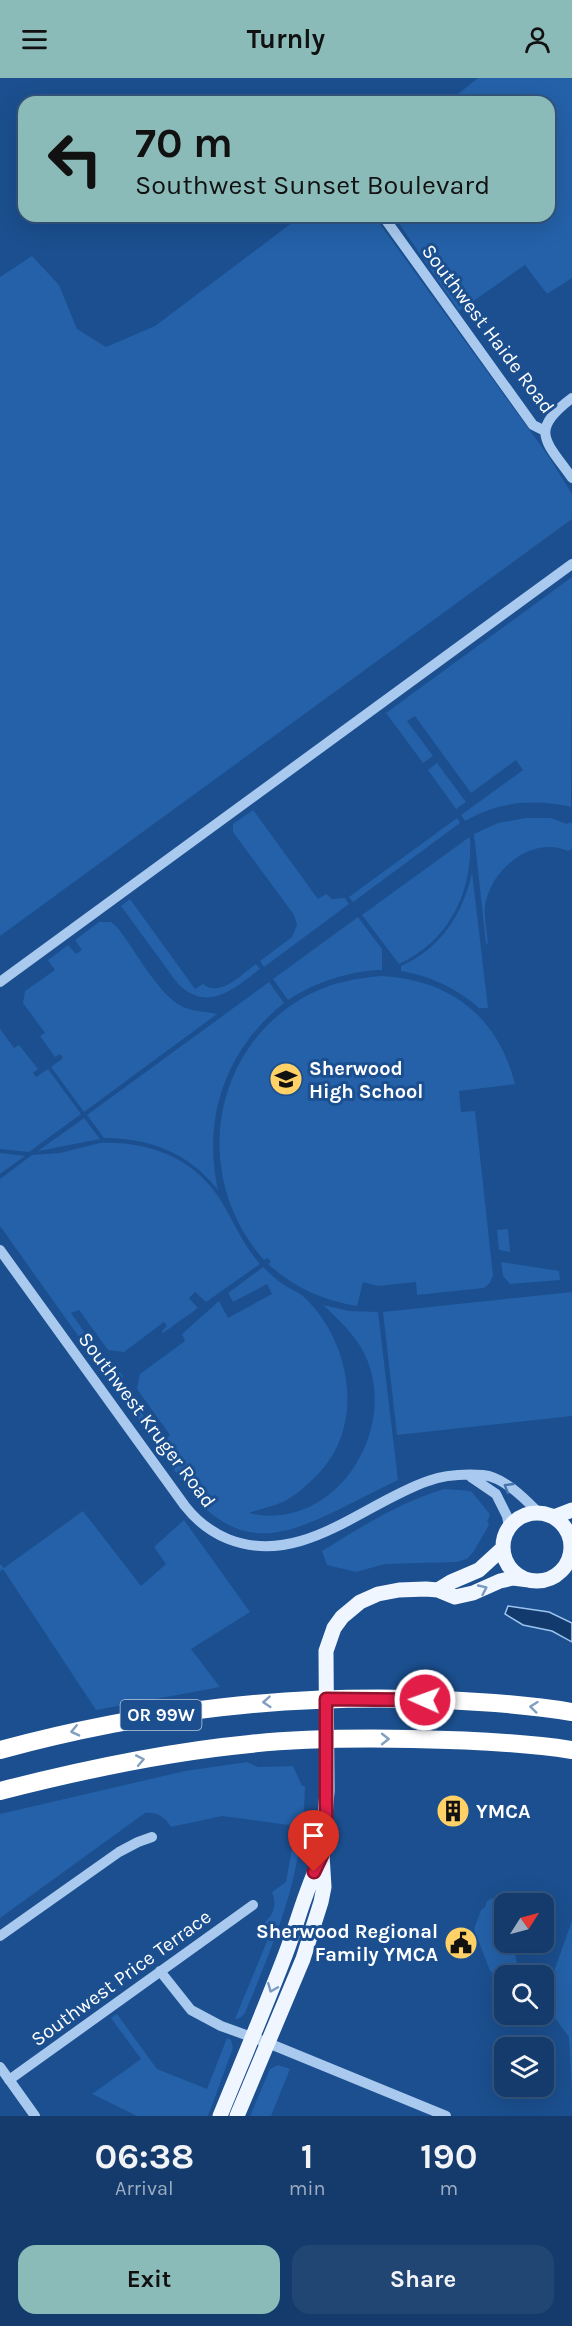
<!DOCTYPE html>
<html lang="en">
<head>
<meta charset="utf-8">
<style>
	:root { --surface:#143b6b; --page:#214673; --text:#f1f3f6; --muted:#9dadc1; --line:#33557e; --accent:#8bbbb9 }
	body { margin:0; font-family:Karla,sans-serif; background:var(--page); color:var(--text); height:100vh; display:flex; flex-direction:column; font-size:22px; white-space:nowrap }
	* { box-sizing:border-box; margin:0 }
	p { font-size:20px; color:var(--muted) }
	.icon { flex:none; width:33px; height:33px; fill:none; stroke:currentColor; stroke-width:2; stroke-linecap:round; stroke-linejoin:round }
	.map { position:relative; height:2038px; overflow:hidden }
	.drawer { display:flex; flex-direction:column; background:var(--surface); flex:1 }
	.drawer>* { flex:none }
	.guide { position:absolute; left:18px; top:18px; width:537px; height:126px; border-radius:18px; box-shadow:0 6px 24px #0002,0 0 0 2px var(--line); background:#8bbbb9; color:#111; overflow:hidden }
	.needle { width:39px; rotate:54deg }
	.buttons { position:absolute; left:494px; top:1815px; display:grid; gap:12px }
	.buttons a { display:grid; place-items:center; width:60px; height:60px; border-radius:12px; background:var(--surface); box-shadow:0 6px 24px #0002,0 0 0 2px var(--line); font-size:30px }
	.pin { position:absolute; display:grid; place-items:center; width:51px; height:51px; color:#fff; margin:-62px -26px; border-radius:50% 50% 50% 0; rotate:-45deg; box-shadow:0 0 6px #0007 }
	.pin .icon { rotate:45deg }
	.me { position:absolute; width:66px; margin:-33px; rotate:272deg; stroke-linejoin:round; filter:drop-shadow(0 0 4px #0008) }
	.turn { display:flex; align-items:center; gap:21px; height:126px; padding:0 18px; font-size:27px }
	.turn .icon { width:78px; height:78px; stroke-width:2.5 }
	.turn b { display:block; font-size:42px; line-height:51px }
	.eta { display:flex; justify-content:space-evenly; align-items:center; height:102px; text-align:center }
	.eta b { font-size:36px; font-weight:700; line-height:42px }
	.button { display:flex; gap:12px; margin-top:auto; padding:12px 18px }
	.button a { flex:1; height:69px; border-radius:18px; background:var(--accent); color:#111; font-size:24px; font-weight:700; line-height:69px; text-align:center }
	.button a+a { background:var(--page); color:var(--text) }
	header { display:flex; justify-content:space-between; align-items:center; height:78px; padding:0 18px; background:var(--accent); color:#111; font-size:27px; font-weight:700 }
	.map>svg:first-child { display:block }
	.green { fill:#2461a8 }
	.water { fill:#123a6d; stroke:#9cc4f0; stroke-width:1.5 }
	.lines { fill:none; stroke-linecap:round; stroke-linejoin:round }
	.minor { stroke:#a9c9ee; stroke-width:10 }
	.major { stroke:#f0f6ff; stroke-width:15 }
	.highway { stroke:#fff; stroke-width:18 }
	.oneway { stroke:#4674ac }
	.oneway2 { stroke:#7b9ac1 }
	.oneway3 { stroke:#829ec1 }
	.route-casing { stroke:#92132f; stroke-width:15 }
	.route { stroke:#e11d48; stroke-width:10 }
	.labels { text-anchor:middle; dominant-baseline:central; stroke-width:6; stroke-linejoin:round; paint-order:stroke }
	.shield { fill:#1b4f8f; stroke:#bbcadd; stroke-width:1.5 }
	.shield-label { font-size:18px; font-weight:bold; fill:#fff }
	.street-label { font-size:20px; fill:#fff; stroke:#1b4f8f }
	.poi-label { font-size:20px; font-weight:bold; fill:#fff; stroke:#1b4f8f; text-anchor:start }
</style>
</head>
<body>
<header><svg class="icon" aria-label="menu" viewBox="0 0 24 24"><path d="M4 6h16M4 12h16M4 18h16"/></svg>Turnly<svg class="icon" aria-label="person" viewBox="0 0 24 24"><circle cx="12" cy="8" r="4"/><path d="M4 21q1-7 8-7t8 7"/></svg></header>
<div class="map">
<svg width="572" height="2038" viewBox="0 0 572 2038">
	<rect width="100%" height="100%" fill="#1b4f8f"/>
	<path class="green" d="M478,0H572V200L547,216L525,187L459,233L394,138H549V24H448Z
		M301,138H374L549,379L572,416V441L0,858V199L32,178L59,207L77,251L106,269L155,248Z
		M572,499L571,729C534,720 498,724 465,743L461,737L523,692L516,682L471,715L415,638L407,643L433,678L423,685L386,635Z
		M437,685L466,724L456,731L428,692Z
		M253,732L318,821L326,816L332,821L345,820L349,826L264,889L260,883L292,859L297,847L294,837L233,754V746Z
		M457,740L460,745L353,824L349,819Z
		M525,740H551L567,746L570,744L572,746V771L568,773C532,757 490,792 485,828C484,840 487,854 488,865L486,866L474,756L498,745Z
		M468,760H470C473,814 449,863 399,886L362,837Z
		M472,794L488,930H479C456,910 431,898 401,893V888C440,871 464,835 472,794Z
		M130,821L195,911L203,906C220,920 242,896 256,886L260,891C234,911 208,935 178,906L121,828Z
		M358,839L382,871V892C349,893 316,904 288,922L273,901Z
		M99,844H111L117,849C134,870 158,916 181,928C193,934 205,933 217,936L84,1034L51,989L63,980L60,976L55,979L40,958L45,955L23,925L25,913L55,892L48,882L68,867L76,876L82,872L75,862Z
		M382,898C451,902 498,939 515,1006L459,1013L461,1034L475,1033L493,1197L490,1205L484,1210L417,1217L416,1204L378,1208L363,1204L357,1228C322,1222 295,1210 268,1186L271,1184L268,1180L264,1182C190,1099 210,966 312,915C334,904 358,900 382,898Z
		M269,904L284,925C226,971 202,1040 218,1112C189,1075 150,1060 104,1060L87,1037Z
		M0,951L14,970L19,967L38,991L33,995L36,999L48,991L81,1036L29,1074L0,1071Z
		M84,1040L100,1061L39,1073H38Z
		M100,1065C150,1063 197,1081 223,1126C236,1148 242,1165 260,1186L206,1224L195,1214L189,1220L198,1230L163,1255L162,1253L167,1248L164,1244L124,1274L108,1272L79,1232L71,1235L106,1285L114,1286L116,1289L106,1297L0,1148V1101L32,1077L60,1075Z
		M0,1075L25,1078L0,1096Z
		M508,1151L510,1174L499,1172L497,1152Z
		M501,1184L559,1193L560,1202L510,1206L503,1198Z
		M263,1189C270,1196 277,1202 284,1207C290,1211 299,1214 304,1219C353,1265 367,1354 312,1402C304,1410 293,1419 283,1424C272,1429 259,1431 249,1435C332,1455 396,1358 368,1284C359,1260 340,1243 323,1227L350,1233L378,1234L398,1402C378,1412 359,1421 340,1431C294,1453 252,1472 207,1432C187,1414 172,1388 157,1366L162,1362L164,1364L170,1357L137,1311L140,1296L185,1263L182,1256L219,1223L228,1240L272,1216L267,1206L233,1224L228,1215Z
		M572,1214V1338L397,1357L383,1234Z
		M120,1294L123,1298L121,1306L158,1357L153,1361L110,1302Z
		M444,1411L471,1413L489,1435L490,1439L487,1442L489,1447L474,1473L467,1481L457,1484L385,1486L356,1494L327,1487L322,1473C361,1449 400,1424 444,1411Z
		M83,1433L141,1508L166,1486L154,1469L184,1442L250,1534L191,1571L220,1609L96,1632L3,1491L0,1493V1486L4,1490Z
		M247,1684L258,1689L293,1688L302,1708H305C303,1797 278,1855 245,1935L240,1940L235,1941L270,1856L264,1845C274,1837 277,1826 272,1814L286,1804L296,1748L222,1738L171,1749C165,1739 157,1734 145,1735L0,1840V1736L185,1693Z
		M493,1820L506,1825L504,1864L513,1865L518,1891L512,1896L498,1899L490,1893L474,1851L481,1832L485,1829L487,1823Z
		M572,1843V2015L569,1959L550,1933L552,1899Z
		M117,1936L157,1991L207,2011L227,1960L231,1962L233,1970L208,2038H137L92,2016L141,1981L111,1940Z
		M278,1987L290,1991L271,2038H250L270,1991Z"/>
	<path class="water" d="M508,1528L549,1534L572,1545V1564L552,1553L523,1547L505,1536Z"/>
	<g class="lines">
		<path class="minor" d="M383,138L533,347L545,353
			M572,320C528,353 546,363 572,400
			M0,904L572,486
			M0,1172L185,1428C196,1442 211,1454 228,1461C301,1490 364,1425 428,1403C444,1397 466,1396 483,1397C504,1399 525,1421 539,1435
			M471,1399L496,1416L507,1438L509,1449
			M0,1858L119,1774L138,1764L152,1759
			M160,1893L191,1932L221,1948L268,1965L446,2038
			M0,1989L35,2038
			M9,2002L253,1827"/>
		<path class="major" d="M503 1469a34 34 0 1 1 68 0a34 34 0 1 1-68 0Z
			M554,1439L572,1432
			M438,1512L451,1504L479,1492L503,1470
			M220,2038C242,1984 265,1930 286,1875C298,1843 306,1810 321,1780
			M237,2038L303,1881L321,1824L324,1809L322,1777L327,1713L326,1573L334,1550L342,1539L360,1524L378,1516L399,1512L426,1511L438,1512L455,1519L473,1515L500,1503L513,1500L529,1502"/>
		<path class="highway" d="M0,1672C148,1632 292,1615 445,1622C488,1624 530,1627 572,1634
			M0,1713C82,1692 166,1674 250,1666C304,1660 359,1660 413,1661C466,1662 520,1664 572,1672"/>
	</g>
	<defs><path id="oneway-chevron" d="M-2-3.5L2.5 0L-2 3.5" fill="none" stroke-width="1.6" stroke-linecap="round" stroke-linejoin="round" transform="scale(1.5)"/></defs>
	<use class="oneway" href="#oneway-chevron" transform="translate(508 1409) rotate(-149)"/>
	<g class="oneway2">
		<use href="#oneway-chevron" transform="translate(483 1511) rotate(-25)"/>
		<use href="#oneway-chevron" transform="translate(272 1910) rotate(112)"/>
	</g>
	<g class="oneway3">
		<use href="#oneway-chevron" transform="translate(267 1624) rotate(176)"/>
		<use href="#oneway-chevron" transform="translate(534 1629) rotate(-174)"/>
		<use href="#oneway-chevron" transform="translate(75 1653) rotate(167)"/>
		<use href="#oneway-chevron" transform="translate(385 1661)"/>
		<use href="#oneway-chevron" transform="translate(140 1682) rotate(-11)"/>
	</g>
	<g class="lines">
		<g class="route-casing">
			<path id="route" d="M314,1794L322,1777L326,1746V1621L425,1622"/>
		</g>
		<use href="#route" class="route"/>
	</g>
	<defs>
		<g id="school-disc" transform="scale(1.725)"><circle r="9.5" fill="#ffd166" stroke="#1b4f8f"/><path d="M0-5L7-2L0 1L-7-2ZM-4 1L0 2.5L4 1V4Q0 6-4 4Z" fill="#111"/></g>
		<g id="building-disc" transform="scale(1.725)"><circle r="9.5" fill="#ffd166" stroke="#1b4f8f"/><path d="M-4-6H4V6H1V3H-1V6H-4ZM-2.5-4.3h1.7v1.8h-1.7ZM.8-4.3h1.7v1.8H.8ZM-2.5-1h1.7V.8h-1.7ZM.8-1h1.7V.8H.8Z" fill="#111"/></g>
		<g id="civic-disc" transform="scale(1.725)"><circle r="9.5" fill="#ffd166" stroke="#1b4f8f"/><path d="M-.6-6.5H3V-4.5H.6V-3L4-1V1h2V6H-6V1h2V-1L-.6-3ZM-1.2 2.5V6h2.4V2.5Z" fill="#111"/></g>
	</defs>
	<g fill-rule="evenodd">
		<use href="#school-disc" x="286" y="1001"/>
		<use href="#building-disc" x="453" y="1733"/>
		<use href="#civic-disc" x="461" y="1865"/>
	</g>
	<g class="labels">
		<rect class="shield" x="120.5" y="1622" width="81" height="30" rx="4.5"/>
		<g class="shield-label">
			<text x="161" y="1637">OR 99W</text>
		</g>
		<g class="street-label">
			<text transform="translate(488 251) rotate(53)">Southwest Haide Road</text>
			<text transform="translate(147 1342) rotate(53)">Southwest Kruger Road</text>
			<text transform="translate(121 1900) rotate(-36)">Southwest Price Terrace</text>
		</g>
		<g class="poi-label">
			<text x="309" y="990">Sherwood<tspan x="309" dy="23">High School</tspan></text>
			<text x="476" y="1733">YMCA</text>
			<text x="438" y="1853" text-anchor="end">Sherwood Regional<tspan x="438" dy="23">Family YMCA</tspan></text>
		</g>
	</g>
</svg>
<div class="buttons">
<a><svg class="needle" viewBox="-14 -14 28 28"><path d="M0-13l5 13h-10z" fill="#e53935"/><path d="M0 13l5-13h-10z" fill="#9dadc1"/></svg></a>
<a><svg class="icon" aria-label="search" viewBox="0 0 24 24"><circle cx="10" cy="10" r="6"/><path d="M15 15l6 6"/></svg></a>
<a><svg class="icon" aria-label="layers" viewBox="0 0 24 24"><path d="M12 4l9 5-9 5-9-5zM3 14l9 5 9-5"/></svg></a>
</div>
<div class="pin" style="left:314px;top:1794px;background:#d93025"><svg class="icon" aria-label="arrive" viewBox="0 0 24 24"><path d="M6 21V4h12l-3 4 3 4H6"/></svg></div>
<svg class="me" style="left:425px;top:1622px" viewBox="-20 -20 40 40"><circle r="17" fill="#e11d48" stroke="#fff" stroke-width="3"/><path d="M0-11L8 9 0 5-8 9z" fill="#fff"/></svg>
<div class="guide">
<div class="turn"><svg class="icon" aria-label="left" viewBox="0 0 24 24"><path d="M17 20v-9H6M10 6l-5 5 5 5"/></svg><div><b>70 m</b>Southwest Sunset Boulevard</div></div>
</div>
</div>
<section class="drawer">
<div class="eta">
<div><b>06:38</b><p>Arrival</p></div>
<div><b>1</b><p>min</p></div>
<div><b>190</b><p>m</p></div>
</div>
<div class="button"><a>Exit</a><a>Share</a></div>
</section>
</body>
</html>
